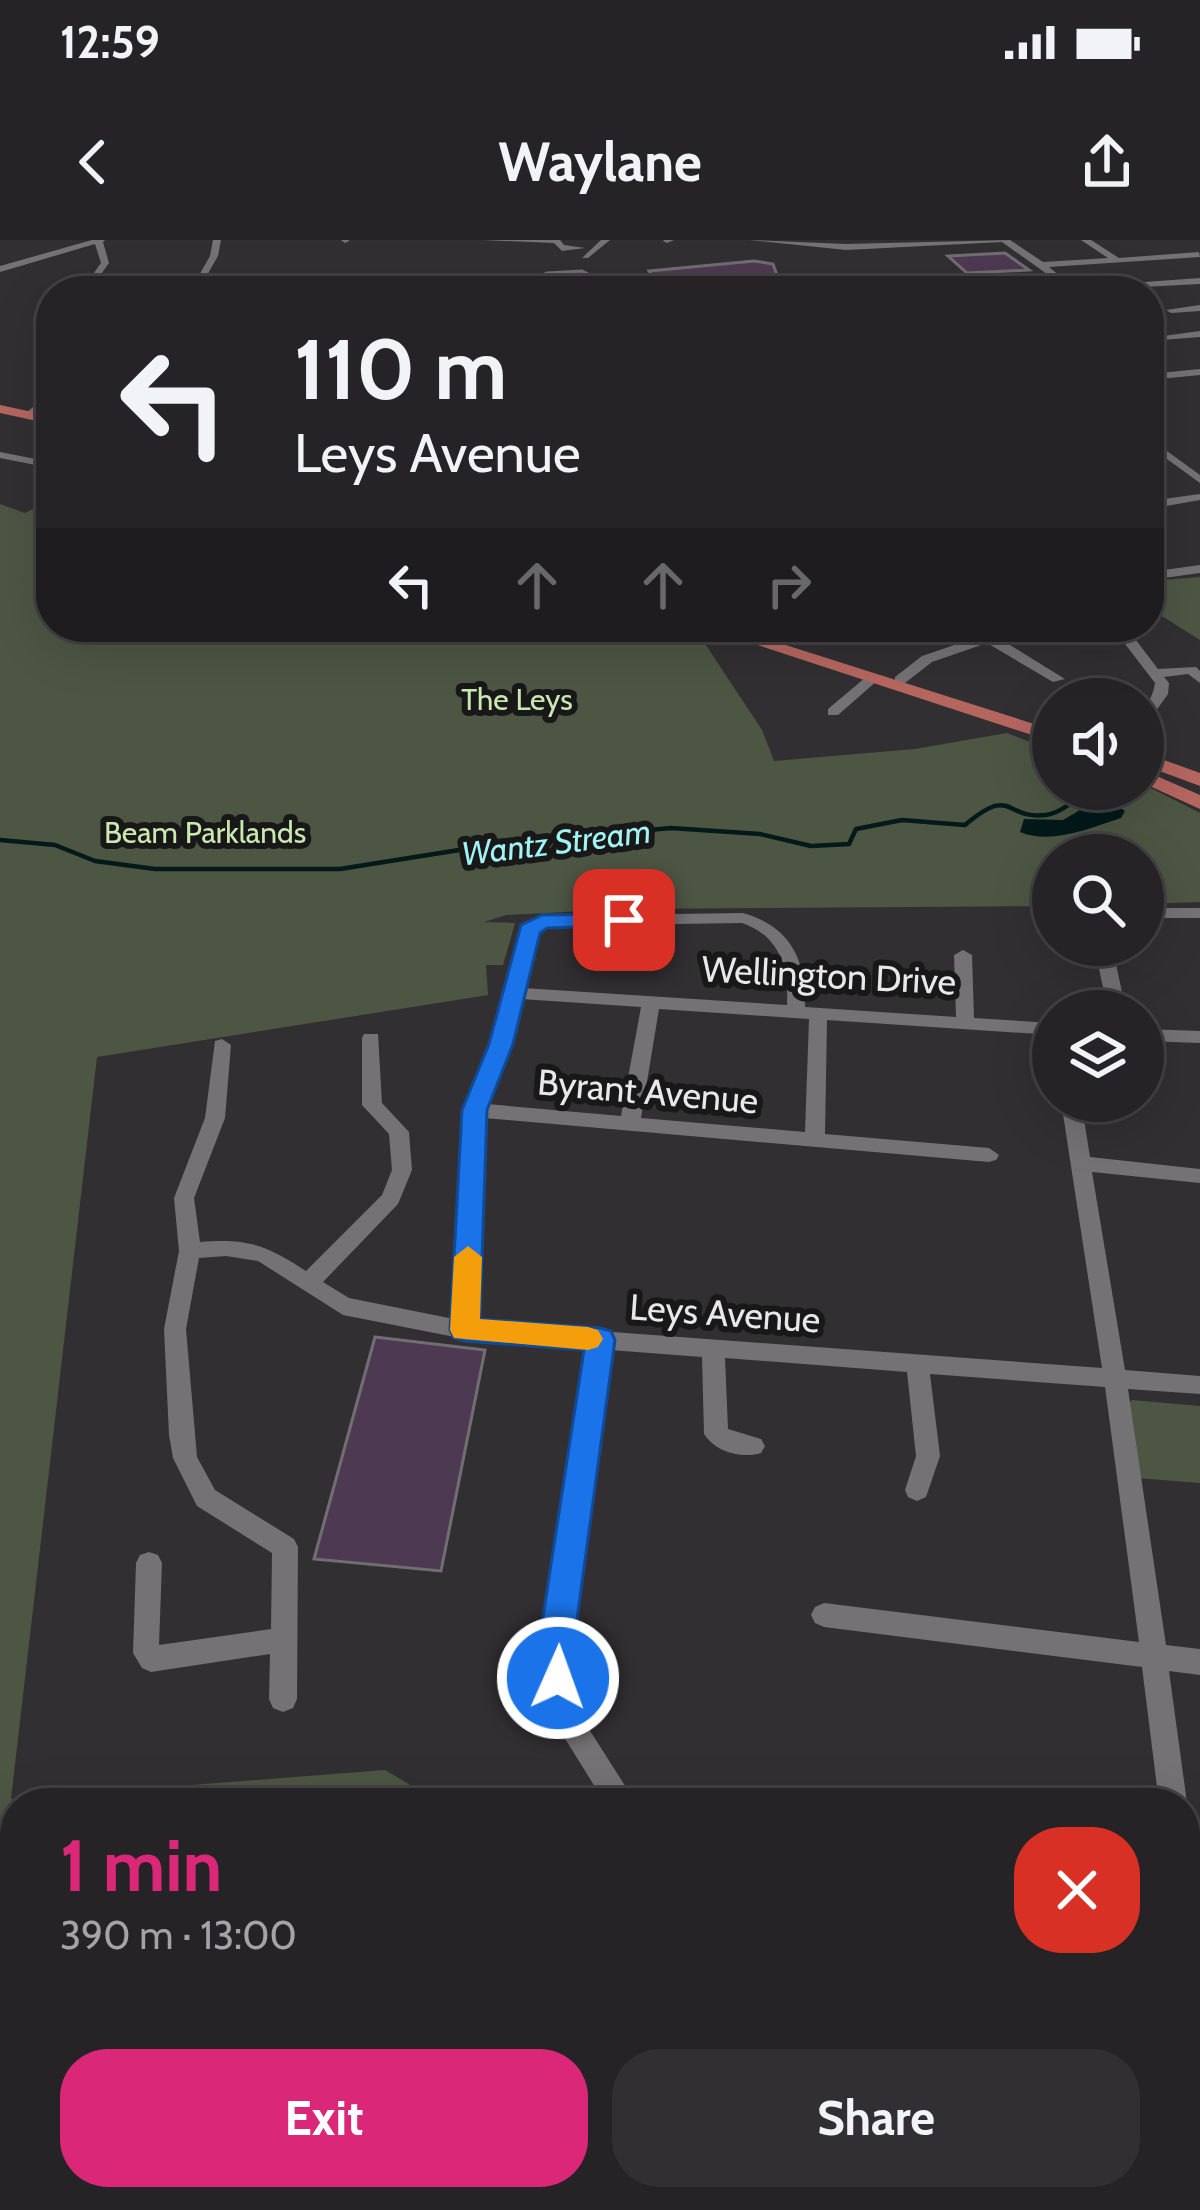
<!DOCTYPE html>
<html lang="en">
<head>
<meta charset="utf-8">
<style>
	:root { --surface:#262326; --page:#322f32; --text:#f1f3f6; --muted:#a4a4a7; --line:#424043; --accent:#db2777 }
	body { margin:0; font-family:Cabin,sans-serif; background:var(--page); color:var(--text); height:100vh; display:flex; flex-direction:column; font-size:45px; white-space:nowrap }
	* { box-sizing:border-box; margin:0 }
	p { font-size:39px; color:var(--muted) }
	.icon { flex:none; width:66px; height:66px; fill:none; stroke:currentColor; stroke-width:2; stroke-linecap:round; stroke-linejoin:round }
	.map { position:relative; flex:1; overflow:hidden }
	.sheet { position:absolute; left:0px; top:1548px; width:1200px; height:423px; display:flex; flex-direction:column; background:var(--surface); border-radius:48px 48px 0 0; box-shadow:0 12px 48px #0002,0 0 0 3px var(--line) }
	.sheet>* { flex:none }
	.banner { position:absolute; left:36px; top:36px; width:1128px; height:366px; border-radius:48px; box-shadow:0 12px 48px #0002,0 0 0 3px var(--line); background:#262326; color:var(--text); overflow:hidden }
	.tools { position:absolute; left:1032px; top:438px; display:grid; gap:24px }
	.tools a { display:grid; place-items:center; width:132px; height:132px; border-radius:50%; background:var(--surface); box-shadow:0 12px 48px #0002,0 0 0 3px var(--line); font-size:60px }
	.pin { position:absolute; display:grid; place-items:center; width:102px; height:102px; color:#fff; margin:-51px; border-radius:24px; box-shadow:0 6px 18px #0006 }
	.me { position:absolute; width:132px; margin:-66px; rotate:2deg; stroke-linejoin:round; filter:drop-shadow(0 0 9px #0008) }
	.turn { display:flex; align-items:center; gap:42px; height:252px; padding:0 60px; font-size:54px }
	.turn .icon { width:156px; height:156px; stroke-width:2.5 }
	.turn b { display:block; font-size:84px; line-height:102px }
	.lanes { display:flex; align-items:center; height:114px; padding:0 60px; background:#0003; justify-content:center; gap:60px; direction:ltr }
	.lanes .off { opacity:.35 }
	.round { display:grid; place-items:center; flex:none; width:126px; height:126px; border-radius:48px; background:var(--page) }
	.headline { display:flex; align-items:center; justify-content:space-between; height:204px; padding:0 60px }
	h1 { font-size:72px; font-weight:700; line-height:90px; color:var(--accent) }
	.button { display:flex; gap:24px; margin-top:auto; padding:24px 60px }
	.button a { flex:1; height:138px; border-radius:48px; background:var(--accent); color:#fff; font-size:48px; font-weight:700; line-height:138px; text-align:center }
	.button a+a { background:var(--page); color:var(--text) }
	.status { display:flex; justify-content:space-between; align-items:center; height:84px; padding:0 60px; background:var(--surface); direction:ltr }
	.status svg { height:33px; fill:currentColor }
	header { display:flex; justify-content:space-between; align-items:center; height:156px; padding:0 60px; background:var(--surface); font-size:54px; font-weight:700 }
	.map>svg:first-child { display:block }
	.green { fill:#4d5643 }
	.water { fill:#03191a }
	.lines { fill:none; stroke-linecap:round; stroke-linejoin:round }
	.stream { stroke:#03191a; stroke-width:4.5 }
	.canal { fill:#03191a; fill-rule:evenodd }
	.building { fill:#4e3952; stroke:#716e71; stroke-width:3 }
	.minor { fill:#747275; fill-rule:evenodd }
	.major { fill:#b5665f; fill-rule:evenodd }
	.route { fill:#1a73e8; stroke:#114b97; stroke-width:3 }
	.slow { fill:#f59e0b }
	.labels { text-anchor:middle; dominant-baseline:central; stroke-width:12; stroke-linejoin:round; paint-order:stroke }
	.far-park-label { font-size:30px; fill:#cbe8b0; stroke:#191819 }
	.far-water-label { font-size:33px; font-style:italic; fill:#a2f3f5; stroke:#191819 }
	.street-label { font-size:36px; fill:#e8e7e9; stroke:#191819 }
</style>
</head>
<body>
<div class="status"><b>12:59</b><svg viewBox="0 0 49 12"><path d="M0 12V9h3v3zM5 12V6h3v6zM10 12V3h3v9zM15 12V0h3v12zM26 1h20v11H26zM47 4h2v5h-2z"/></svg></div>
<header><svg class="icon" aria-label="back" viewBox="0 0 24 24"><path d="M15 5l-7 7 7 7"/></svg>Waylane<svg class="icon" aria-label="share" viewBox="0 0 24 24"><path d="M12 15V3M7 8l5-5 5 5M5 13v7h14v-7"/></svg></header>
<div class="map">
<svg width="1200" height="1970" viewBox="0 0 1200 1970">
	<rect width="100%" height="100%" fill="#322f32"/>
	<path class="green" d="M441,34L440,51H309L314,35Z
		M51,260V268L35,276L51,283V387H694L762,490L774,521L915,509L1007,493L1053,511V549H1143V544L1200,573V662L1143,664V615H1053V666L622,669L506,675L484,682L515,683L503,725H486L488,755L97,817L11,1559L385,1530L409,1544L401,1563H15V1956H1185V1883L1200,1886V1970H0V264L25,273Z
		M1200,337V400L1149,368V341Z
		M1132,1160L1200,1166V1243L1136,1238L1123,1169Z"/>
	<path class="water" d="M1104,556L1125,571L1121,578C1090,588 1051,605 1020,592L1024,579L1063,580Z"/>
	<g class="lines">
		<path class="stream" d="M0,600L55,605L95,621L155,629H340L503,603L671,588L760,594L811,606L849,604L856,589L902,580L965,585C1014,544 1003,580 1046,575C1062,573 1076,558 1089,549"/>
		<path class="canal" d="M0,1892L15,1895V1927L0,1924Z
			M282,1956H387L392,1958L397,1970H292L287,1968Z"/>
	</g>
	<path class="building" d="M1005,13L1029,30L967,33L948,16Z
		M754,21L773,24L778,38L759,47L725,43L660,47L649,31Z
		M582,31L590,35L597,51H540V36L547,33Z
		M375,1097L485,1110L441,1331L314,1319Z"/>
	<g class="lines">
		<path class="minor" d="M92,0H105L103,2L109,23L89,51H81L101,23L95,4L0,32V26Z
			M213,0H221L218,16L198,51H190L210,16Z
			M341,0H349V1L345,3Z
			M482,0H560L564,5L585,8L562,11L554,3Z
			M601,0H610L588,18H582Z
			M674,0L667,3L663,1L664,0Z
			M749,0L846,4L1010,0L1043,22L1108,18L1081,0H1091L1119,18L1199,12L1200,17L1049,27L1060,36L1056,39L804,51L801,46L1047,34L1002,2L846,10Z
			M1200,38V44L1066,51L1062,48Z
			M1200,65V71L1171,73L1166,70Z
			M1200,91V97L1161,100L1156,97Z
			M1200,129V135L1149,140V134Z
			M51,152V161L35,176H27V172Z
			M1149,198L1200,235V243L1149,206Z
			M0,212L51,222V228L0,218Z
			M1200,254V260L1149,269V261Z
			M1200,325V333L1149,340V332Z
			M963,387H979L990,393L1008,387H1028L1000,399L1065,439L1053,442L987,403L932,422L905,443H895V437L922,416L978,397Z
			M1112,387H1126L1158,429L1196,427L1200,431V443L1188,434L1164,437L1169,443L1168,454L1148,482L1143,483C1143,467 1153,459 1155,443Z
			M866,437L878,440L838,475H828V469Z
			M1143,668H1200V678H1143Z
			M743,673C789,686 807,719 805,767L956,777L954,715L963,710L972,715L974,778L1053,783V795L827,780L825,894L989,908L999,915L996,920L989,922L484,878L476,1082L1102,1128L1061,861H1081L1090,917L1200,929V943L1092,932L1125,1130L1200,1136V1154L1128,1149L1166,1405L1200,1409V1435L1169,1431L1187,1563L1185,1568V1563H1159L1142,1427L824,1387L815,1383L811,1375L815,1367L824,1363L1139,1402L1105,1147L930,1134L940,1216L926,1257L917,1261L908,1257L905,1250L916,1216L907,1132L725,1118L728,1189L761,1199L765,1206L761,1213C742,1219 715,1212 704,1194L702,1117L610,1110L569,1409L573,1464L636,1563H605L546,1468L543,1409L588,1108L465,1099L343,1075L258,1021L226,1016L199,1018L186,1089L197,1217L215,1250L294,1299L298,1307L297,1459L293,1468L283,1472L273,1468L269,1459L270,1414L151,1432L142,1428L133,1413L136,1323L140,1315L149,1312L158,1315L162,1323L159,1405L271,1389L272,1313L197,1266L173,1218L169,1195L164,1089L179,1011L174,958L205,878L215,801L222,799L231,805L225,878L194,958L200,1002C248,998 266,1005 306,1031L382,955L392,930L389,894L362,865V798L364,794H378L382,863L409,892L412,930L398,964L323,1042L349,1058L454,1079L465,870L492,804L523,685L542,676ZM742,683C780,696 789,728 787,765L523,748L537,692L546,686ZM521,759L641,767L621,876L487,864L510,804ZM659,769L809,779L805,892L641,878Z
			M1094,705H1112L1126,771H1108Z
			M1143,789L1200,791V803L1143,801Z
			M1185,1638L1195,1643L1200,1654V1721L1193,1724L1185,1721Z"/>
		<path class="major" d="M0,165L51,176V184L0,173Z
			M703,387H729L1053,490V502Z
			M1153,516L1200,533V546L1146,526V518Z
			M1143,530L1200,555V569L1143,543Z"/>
	</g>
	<path class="route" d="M624,674L632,676V685L547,688L540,693L513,804L487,870L480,1079L600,1088L611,1091L615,1100L573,1409L575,1438L570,1450L558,1455L546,1450L538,1409L584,1110L465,1101L454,1098L450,1090L462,870L489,804L521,685L542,675Z"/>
	<path class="slow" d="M468,1006L482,1017L480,1079L588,1087L598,1090L603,1099L598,1107L588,1110L454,1098L450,1090L454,1017Z"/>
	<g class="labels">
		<g class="far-park-label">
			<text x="517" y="459">The Leys</text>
			<text x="205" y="592">Beam Parklands</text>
		</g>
		<g class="far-water-label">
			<text transform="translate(556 602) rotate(-7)">Wantz Stream</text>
		</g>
		<g class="street-label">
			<text transform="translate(829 735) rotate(3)">Wellington Drive</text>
			<text transform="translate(648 851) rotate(5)">Byrant Avenue</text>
			<text transform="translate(725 1073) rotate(4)">Leys Avenue</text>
		</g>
	</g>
</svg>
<div class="tools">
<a><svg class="icon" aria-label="sound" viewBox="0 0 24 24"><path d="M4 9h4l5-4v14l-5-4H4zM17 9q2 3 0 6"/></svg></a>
<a><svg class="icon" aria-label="search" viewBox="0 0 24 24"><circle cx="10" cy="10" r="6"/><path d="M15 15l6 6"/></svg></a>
<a><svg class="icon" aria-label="layers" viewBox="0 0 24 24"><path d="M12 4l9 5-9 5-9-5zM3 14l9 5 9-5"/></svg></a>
</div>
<div class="pin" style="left:624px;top:680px;background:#d93025"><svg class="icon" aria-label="arrive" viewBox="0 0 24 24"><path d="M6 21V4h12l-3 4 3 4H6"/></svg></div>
<svg class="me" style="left:558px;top:1438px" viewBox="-20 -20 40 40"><circle r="17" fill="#1a73e8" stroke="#fff" stroke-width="3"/><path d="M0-11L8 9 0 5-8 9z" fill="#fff"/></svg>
<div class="banner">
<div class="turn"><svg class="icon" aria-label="left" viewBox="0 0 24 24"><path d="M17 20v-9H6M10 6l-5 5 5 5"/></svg><div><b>110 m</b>Leys Avenue</div></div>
<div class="lanes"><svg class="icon" aria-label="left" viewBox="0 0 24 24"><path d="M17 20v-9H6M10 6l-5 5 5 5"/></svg><svg class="icon off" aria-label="ahead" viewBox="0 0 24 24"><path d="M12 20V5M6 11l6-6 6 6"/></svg><svg class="icon off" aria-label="ahead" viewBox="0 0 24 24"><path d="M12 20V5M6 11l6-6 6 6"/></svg><svg class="icon off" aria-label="right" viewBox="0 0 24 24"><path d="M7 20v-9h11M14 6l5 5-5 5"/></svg></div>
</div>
<section class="sheet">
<div class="headline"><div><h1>1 min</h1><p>390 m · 13:00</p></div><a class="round" style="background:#d93025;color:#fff"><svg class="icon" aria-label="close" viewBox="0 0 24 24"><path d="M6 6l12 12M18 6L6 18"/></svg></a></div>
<div class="button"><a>Exit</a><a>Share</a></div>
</section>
</div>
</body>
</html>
